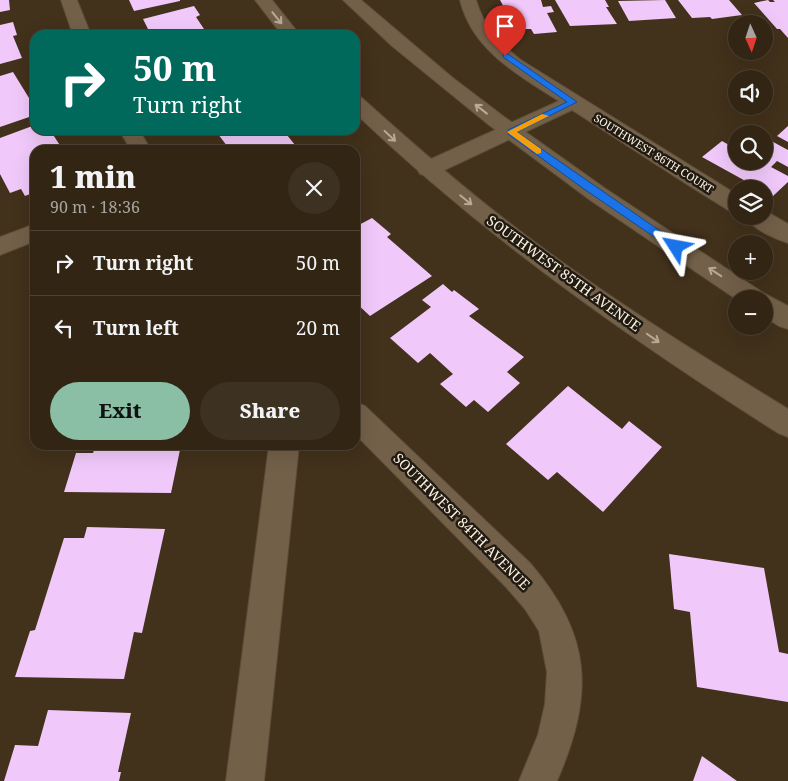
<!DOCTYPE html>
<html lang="en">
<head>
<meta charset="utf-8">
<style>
	:root { --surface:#322514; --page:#3d3122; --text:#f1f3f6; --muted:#a8a5a0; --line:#4d4234; --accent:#8abfa5 }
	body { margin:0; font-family:"Noto Serif",serif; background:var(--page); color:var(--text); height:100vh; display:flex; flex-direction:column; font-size:19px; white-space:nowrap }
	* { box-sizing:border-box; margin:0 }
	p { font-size:16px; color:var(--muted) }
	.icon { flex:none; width:28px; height:28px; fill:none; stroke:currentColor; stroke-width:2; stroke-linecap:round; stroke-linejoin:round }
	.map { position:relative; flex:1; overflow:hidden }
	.details { position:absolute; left:30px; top:145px; width:330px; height:305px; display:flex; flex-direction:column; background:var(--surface); border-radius:15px; box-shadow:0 5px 20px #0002,0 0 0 1px var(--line) }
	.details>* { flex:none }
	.hud { position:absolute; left:30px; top:30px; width:330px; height:105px; border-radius:15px; box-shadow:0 5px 20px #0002,0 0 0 1px var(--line); background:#00695c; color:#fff; overflow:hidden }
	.needle { width:32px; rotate:177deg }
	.buttons { position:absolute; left:728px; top:15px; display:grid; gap:10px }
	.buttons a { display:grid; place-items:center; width:45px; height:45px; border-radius:50%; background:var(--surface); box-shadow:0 5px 20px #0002,0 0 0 1px var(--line); font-size:25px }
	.pin { position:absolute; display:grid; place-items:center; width:42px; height:42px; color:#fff; margin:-51px -21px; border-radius:50% 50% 50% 0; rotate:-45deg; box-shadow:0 0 5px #0007 }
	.pin .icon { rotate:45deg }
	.me { position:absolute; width:55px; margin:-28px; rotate:304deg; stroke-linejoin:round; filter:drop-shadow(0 0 4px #0008) }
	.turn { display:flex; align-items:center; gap:18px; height:105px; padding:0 20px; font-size:22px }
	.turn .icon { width:65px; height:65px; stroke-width:2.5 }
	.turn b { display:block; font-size:35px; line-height:42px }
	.round { display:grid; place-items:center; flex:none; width:52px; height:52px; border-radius:26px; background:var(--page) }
	.summary { display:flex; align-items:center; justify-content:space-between; height:85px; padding:0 20px }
	h1 { font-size:30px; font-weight:800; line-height:38px }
	.primary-button { display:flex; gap:10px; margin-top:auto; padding:10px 20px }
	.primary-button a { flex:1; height:58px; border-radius:30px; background:var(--accent); color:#111; font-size:20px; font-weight:800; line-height:58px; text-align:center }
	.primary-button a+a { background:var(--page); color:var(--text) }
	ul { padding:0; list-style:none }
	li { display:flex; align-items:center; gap:15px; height:65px; padding:0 20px; border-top:1px solid var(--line) }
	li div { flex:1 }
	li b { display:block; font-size:19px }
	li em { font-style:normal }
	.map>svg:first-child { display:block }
	.building { fill:#f0c9fa }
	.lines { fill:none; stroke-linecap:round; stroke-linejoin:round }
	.street-casing { stroke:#5b4d3a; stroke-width:2 }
	.secondary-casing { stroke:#5b4d3a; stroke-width:2 }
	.street { fill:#736049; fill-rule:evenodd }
	.secondary { fill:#736049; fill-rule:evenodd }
	.oneway { stroke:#b8aa97 }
	.route { fill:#1a73e8; stroke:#114b97 }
	.slow { fill:#f59e0b }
	.labels { text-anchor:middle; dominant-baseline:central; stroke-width:5; stroke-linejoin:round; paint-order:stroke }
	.far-street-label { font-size:11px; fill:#fdf3e5; stroke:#221b11 }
	.street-label { font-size:14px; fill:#fdf3e5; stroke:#221b11 }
</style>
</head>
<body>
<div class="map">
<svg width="788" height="781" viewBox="0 0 788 781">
	<rect width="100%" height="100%" fill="#42311b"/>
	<path class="building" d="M0,0H9L10,10L0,12Z
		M129,0H180V1L134,11Z
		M500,0H541L543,7L551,6L554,12L547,13L557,32L534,34L531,29H504L495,10L505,9Z
		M555,0H605L609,7H606L617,24L570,26Z
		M665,0L676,18L629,21L618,1Z
		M678,0H729L742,15L712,19L710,17L692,18Z
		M768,0L770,2H775L773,0H788V38L780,29H777L754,3Z
		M194,6L200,15L196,17L208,35H148L145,30L148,29L143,19Z
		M13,22L17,35L13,36L22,58L0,64V25Z
		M13,72L29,98L35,96V115L0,127V76Z
		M35,125V130H50L63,150H35V192L25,196L21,189L10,193L0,174V138Z
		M788,126V142L777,136Z
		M215,130H283L295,145L285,149L286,150H230Z
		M764,137L788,150V167L777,161L771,167L788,176V182L773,196L764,191V189H760L702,157L722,141L736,149V161H764Z
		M372,218L391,234L387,237L432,276L370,316L355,302V227Z
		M443,284L452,292L454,290L479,309L469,316L524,357L507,372L520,383L488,412L474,400L466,407L440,384L453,374L430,353L418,363L390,338L431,307L422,300Z
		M568,386L622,429L629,421L662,447L603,512L557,472L548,480L506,444Z
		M96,445H181L171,493L64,492L76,453H93Z
		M87,527L165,529L142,633L134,632L124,679L15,677L30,631L35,630L64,538H84Z
		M669,554L764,568L779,652L788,654V702L697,687L690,612L674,609Z
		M48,710L131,713L118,772H121L119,781H4L15,745L38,746Z
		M702,756L737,781H693Z"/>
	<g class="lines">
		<g class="street-casing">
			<path id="street" d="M61,0H77L91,35H73Z
				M460,0H476C484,27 499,43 521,60L736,194V212L728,210L688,185L572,110L436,174L428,176L420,174L417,169L420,164L559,101C518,75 472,50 460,0Z
				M119,130H139L151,150H131Z
				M764,210L788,224V243C775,239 752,229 745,216H764Z
				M35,224V241L0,255V237Z
				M355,402L365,406L530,563C593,636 594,695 557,781H519L538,735L545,704L547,672L539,631L525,609L506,587L355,434Z
				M269,445H299L264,781H226Z"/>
		</g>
		<g class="secondary-casing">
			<path id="secondary" d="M255,0H272L300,35H282Z
				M343,0H361L453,78L503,116L606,189L765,294L788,306V329L779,326L764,317V299H736L590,200L489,125L392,46Z
				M355,96L362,98C412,143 462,187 516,228C602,294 695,352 788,409V437L778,433C627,337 485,237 355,113Z"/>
		</g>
		<use href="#street" class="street"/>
		<use href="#secondary" class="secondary"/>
	</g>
	<defs><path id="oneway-shaft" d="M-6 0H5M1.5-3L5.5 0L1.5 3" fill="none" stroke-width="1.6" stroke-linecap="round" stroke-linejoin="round" transform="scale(1.25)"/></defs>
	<g class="oneway">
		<use href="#oneway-shaft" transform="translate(277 18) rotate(51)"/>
		<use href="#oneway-shaft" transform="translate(481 109) rotate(-142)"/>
		<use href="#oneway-shaft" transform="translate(390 136) rotate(43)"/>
		<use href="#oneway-shaft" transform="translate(466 200) rotate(39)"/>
		<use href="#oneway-shaft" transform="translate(715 272) rotate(-147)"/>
		<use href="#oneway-shaft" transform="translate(653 338) rotate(35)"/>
	</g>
	<path class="route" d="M503,54H508L577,102L517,132L679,244V249H672L584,189L508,134V130L567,102L503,57Z"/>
	<path class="slow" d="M542,114L549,116L517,132L541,149V153L537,154L507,132Z"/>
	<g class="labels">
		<g class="far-street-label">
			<text transform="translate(654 153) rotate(32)">SOUTHWEST 86TH COURT</text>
		</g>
		<g class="street-label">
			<text transform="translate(564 273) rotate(36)">SOUTHWEST 85TH AVENUE</text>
			<text transform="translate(462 521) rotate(45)">SOUTHWEST 84TH AVENUE</text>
		</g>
	</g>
</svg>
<div class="buttons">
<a><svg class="needle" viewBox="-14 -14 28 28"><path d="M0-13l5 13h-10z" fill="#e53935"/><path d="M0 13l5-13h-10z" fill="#a8a5a0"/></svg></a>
<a><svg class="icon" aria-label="sound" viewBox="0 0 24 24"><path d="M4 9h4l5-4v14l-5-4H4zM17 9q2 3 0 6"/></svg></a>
<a><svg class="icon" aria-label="search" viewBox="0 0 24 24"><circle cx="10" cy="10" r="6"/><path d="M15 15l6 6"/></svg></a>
<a><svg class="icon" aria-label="layers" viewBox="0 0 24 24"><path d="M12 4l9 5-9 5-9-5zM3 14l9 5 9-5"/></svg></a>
<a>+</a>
<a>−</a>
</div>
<div class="pin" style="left:505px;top:56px;background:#d93025"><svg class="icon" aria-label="arrive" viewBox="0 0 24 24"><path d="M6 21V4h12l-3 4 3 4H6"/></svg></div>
<svg class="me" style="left:676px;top:247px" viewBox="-20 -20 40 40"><path d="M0-17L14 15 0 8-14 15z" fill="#1a73e8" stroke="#fff" stroke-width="4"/></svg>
<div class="hud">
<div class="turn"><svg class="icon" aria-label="right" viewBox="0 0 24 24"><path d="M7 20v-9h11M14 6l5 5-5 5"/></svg><div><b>50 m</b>Turn right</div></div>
</div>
<section class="details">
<div class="summary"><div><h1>1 min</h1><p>90 m · 18:36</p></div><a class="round"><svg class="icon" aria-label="close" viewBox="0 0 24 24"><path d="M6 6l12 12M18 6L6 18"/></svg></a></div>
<ul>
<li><svg class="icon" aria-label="right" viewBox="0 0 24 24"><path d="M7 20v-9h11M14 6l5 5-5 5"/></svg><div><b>Turn right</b></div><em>50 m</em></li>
<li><svg class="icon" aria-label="left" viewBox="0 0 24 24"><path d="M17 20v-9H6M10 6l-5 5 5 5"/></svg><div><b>Turn left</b></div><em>20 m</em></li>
</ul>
<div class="primary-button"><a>Exit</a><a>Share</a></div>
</section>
</div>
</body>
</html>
